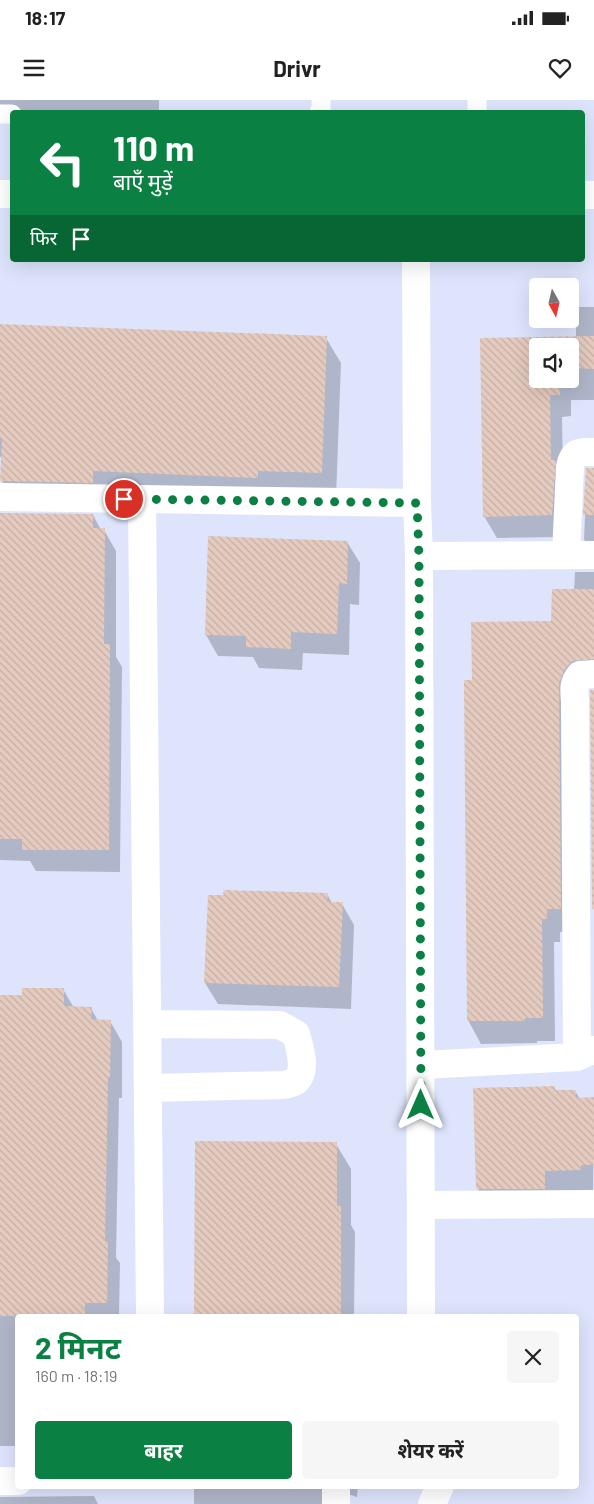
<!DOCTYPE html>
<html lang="hi">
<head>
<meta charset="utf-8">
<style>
	:root { --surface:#fff; --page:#f6f6f6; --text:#222; --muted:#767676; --accent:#0b8043 }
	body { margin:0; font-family:Barlow,"Noto Sans Devanagari",sans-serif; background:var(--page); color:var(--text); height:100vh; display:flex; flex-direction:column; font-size:19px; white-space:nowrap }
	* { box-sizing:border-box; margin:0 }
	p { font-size:16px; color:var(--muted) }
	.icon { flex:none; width:28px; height:28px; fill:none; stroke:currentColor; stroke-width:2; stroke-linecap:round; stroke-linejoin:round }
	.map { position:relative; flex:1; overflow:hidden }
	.side { position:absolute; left:15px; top:1214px; width:564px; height:175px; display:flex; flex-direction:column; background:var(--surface); border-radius:5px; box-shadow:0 5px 20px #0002 }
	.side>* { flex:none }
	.banner { position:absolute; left:10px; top:10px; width:575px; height:152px; border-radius:5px; box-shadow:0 5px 20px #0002; background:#0b8043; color:#fff; overflow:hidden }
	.needle { width:32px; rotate:172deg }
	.buttons { position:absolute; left:529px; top:178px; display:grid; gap:10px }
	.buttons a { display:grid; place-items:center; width:50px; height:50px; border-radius:5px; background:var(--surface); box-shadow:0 5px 20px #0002; font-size:25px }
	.pin { position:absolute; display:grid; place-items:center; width:42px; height:42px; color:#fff; margin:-21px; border:2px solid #fff; border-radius:50%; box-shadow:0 1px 5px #0007 }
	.me { position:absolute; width:55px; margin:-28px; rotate:0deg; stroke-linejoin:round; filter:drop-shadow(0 0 4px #0008) }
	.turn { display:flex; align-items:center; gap:18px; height:105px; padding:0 20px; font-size:22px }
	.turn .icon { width:65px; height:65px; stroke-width:2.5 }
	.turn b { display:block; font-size:35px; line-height:42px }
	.then { display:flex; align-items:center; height:48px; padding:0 20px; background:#0003; gap:10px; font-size:19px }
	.round { display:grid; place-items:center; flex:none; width:52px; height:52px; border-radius:5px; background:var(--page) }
	.headline { display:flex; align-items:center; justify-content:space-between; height:85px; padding:0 20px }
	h1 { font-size:30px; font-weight:700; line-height:38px; color:var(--accent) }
	.primary-button { display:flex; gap:10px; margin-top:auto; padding:10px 20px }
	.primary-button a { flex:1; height:58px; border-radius:5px; background:var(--accent); color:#fff; font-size:20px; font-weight:700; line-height:58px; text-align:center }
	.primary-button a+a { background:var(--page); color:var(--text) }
	.status { display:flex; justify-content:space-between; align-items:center; height:35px; padding:0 25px; background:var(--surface); direction:ltr }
	.status svg { height:14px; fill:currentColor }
	header { display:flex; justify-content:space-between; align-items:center; height:65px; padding:0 20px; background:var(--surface); font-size:22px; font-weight:700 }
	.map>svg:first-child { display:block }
	.shadow { fill:#0003; fill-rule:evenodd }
	.building { fill:url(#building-back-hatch) }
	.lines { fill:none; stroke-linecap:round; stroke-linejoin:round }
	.lane { stroke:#fff; stroke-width:19 }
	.street { stroke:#fff; stroke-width:28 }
	.route { stroke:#0b8043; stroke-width:9; stroke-dasharray:0 16.2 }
</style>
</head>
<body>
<div class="status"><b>18:17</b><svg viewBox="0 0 49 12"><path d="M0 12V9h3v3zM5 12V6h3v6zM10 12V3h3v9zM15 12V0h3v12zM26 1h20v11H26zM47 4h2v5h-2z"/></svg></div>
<header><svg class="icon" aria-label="menu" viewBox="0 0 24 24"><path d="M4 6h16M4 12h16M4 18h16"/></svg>Drivr<svg class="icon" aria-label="heart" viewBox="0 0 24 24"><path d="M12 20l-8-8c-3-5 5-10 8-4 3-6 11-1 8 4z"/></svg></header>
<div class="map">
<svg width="594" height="1404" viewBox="0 0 594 1404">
	<defs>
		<pattern id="building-back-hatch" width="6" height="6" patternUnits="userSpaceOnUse" patternTransform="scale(1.25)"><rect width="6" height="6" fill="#e5cbbf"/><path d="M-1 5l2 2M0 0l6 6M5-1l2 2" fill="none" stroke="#c5afa5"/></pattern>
	</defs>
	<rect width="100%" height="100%" fill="#dde4fc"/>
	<path class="shadow" d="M0,0H159V12H12L0,14Z
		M576,207H594V300H571V316L562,317L564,437L497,438L484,416L481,239L576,237ZM538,246H570V279H538Z
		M0,226L326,238L341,263L336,398L16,406L2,381V360L0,356Z
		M587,369H594V457L584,439Z
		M0,414L93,415L101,430H104L116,451V557L122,567L120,772L36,771L30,761L0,760Z
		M347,442L360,463L359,505L350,504L349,555L303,553L302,570L259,568L253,557L218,556L206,535Z
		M575,472H594V582L581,588L573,832H560V842H554L555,941H537V943L481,944L468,920L473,581L553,522L574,491Z
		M327,794L332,803L342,804L354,825L351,909L218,904L205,883Z
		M63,889L74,908H91L98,921H110L122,942V998H119L116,1158L120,1163L119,1216H18V1346H0V896H23Z
		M554,987L556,991H575L580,999L594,998L593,1092L490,1110L478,1089Z
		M197,1043L336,1044L351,1069V1125L355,1132L354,1216H195Z
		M194,1386H358L357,1397L351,1395L342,1398L336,1404H0V1397L94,1396L98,1404H194Z"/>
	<path class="building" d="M0,224L327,236L322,373L258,371V378L93,371V383L0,381L2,338H0Z
		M594,236V269L570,268V246H538V279H559L560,295H550L551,360H556L552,415L483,417L480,238Z
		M586,368H594V415H583Z
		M0,413L93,414V428H105L104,544H110L109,750H22V739H0Z
		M208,436L348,441L347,484L339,483L337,534L291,532V549L246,547V536L205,535Z
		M552,489H594V559L572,561L564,570L559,584L561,809H547V819H542L543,918H525L524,921H467L464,580H472L471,522L551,521Z
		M590,590H594V809H592Z
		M224,790L328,793L327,802H343L339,887L204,883L208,795H223Z
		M22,888H64V906L92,907L91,919L111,920L110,977H108L105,1141H108L107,1203H85V1216H0V895H22Z
		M555,986V990H576V998L594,997V1065H581V1070L545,1071V1089H476L473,988Z
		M195,1041L337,1042V1106H341V1216H194Z"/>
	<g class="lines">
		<path class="lane" d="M319,12L321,10V0
			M477,12V0
			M0,14H12"/>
		<path class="street" d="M0,94H12
			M582,95H594
			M416,160L417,403L419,456L421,1216
			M0,397L142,399
			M566,455L570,367C573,351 579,352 594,352
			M419,456L594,455
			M148,924L280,925L296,934C299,947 308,969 296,981C293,983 287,984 284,985L148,988
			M577,957L575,601C574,590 573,583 580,575L594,574
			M421,965L577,957L593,950
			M421,1105L594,1104
			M150,1216L142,399L417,403
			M0,1381H18
			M336,1386V1404
			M432,1404L440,1386"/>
	</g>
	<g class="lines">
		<path class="route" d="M124,399L417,403L419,456L421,1005"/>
	</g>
</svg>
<div class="buttons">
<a><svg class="needle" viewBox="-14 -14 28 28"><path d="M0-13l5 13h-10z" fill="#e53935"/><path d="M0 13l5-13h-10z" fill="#767676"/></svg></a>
<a><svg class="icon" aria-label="sound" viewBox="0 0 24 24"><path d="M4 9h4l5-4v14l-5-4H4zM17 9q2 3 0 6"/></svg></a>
</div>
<div class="pin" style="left:124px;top:399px;background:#d93025"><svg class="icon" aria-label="arrive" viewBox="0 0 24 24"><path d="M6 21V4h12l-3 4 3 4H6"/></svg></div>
<svg class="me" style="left:421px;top:1005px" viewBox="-20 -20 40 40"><path d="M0-17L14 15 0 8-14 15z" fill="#0b8043" stroke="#fff" stroke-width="4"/></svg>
<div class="banner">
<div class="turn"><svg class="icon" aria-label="left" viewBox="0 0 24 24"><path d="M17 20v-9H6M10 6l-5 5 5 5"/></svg><div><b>110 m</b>बाएँ मुड़ें</div></div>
<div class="then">फिर<svg class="icon" aria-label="arrive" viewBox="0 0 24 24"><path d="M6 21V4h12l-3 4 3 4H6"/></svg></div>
</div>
<section class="side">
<div class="headline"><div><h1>2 मिनट</h1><p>160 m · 18:19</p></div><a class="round"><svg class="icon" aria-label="close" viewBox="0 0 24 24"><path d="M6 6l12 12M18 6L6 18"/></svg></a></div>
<div class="primary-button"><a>बाहर</a><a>शेयर करें</a></div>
</section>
</div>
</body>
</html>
